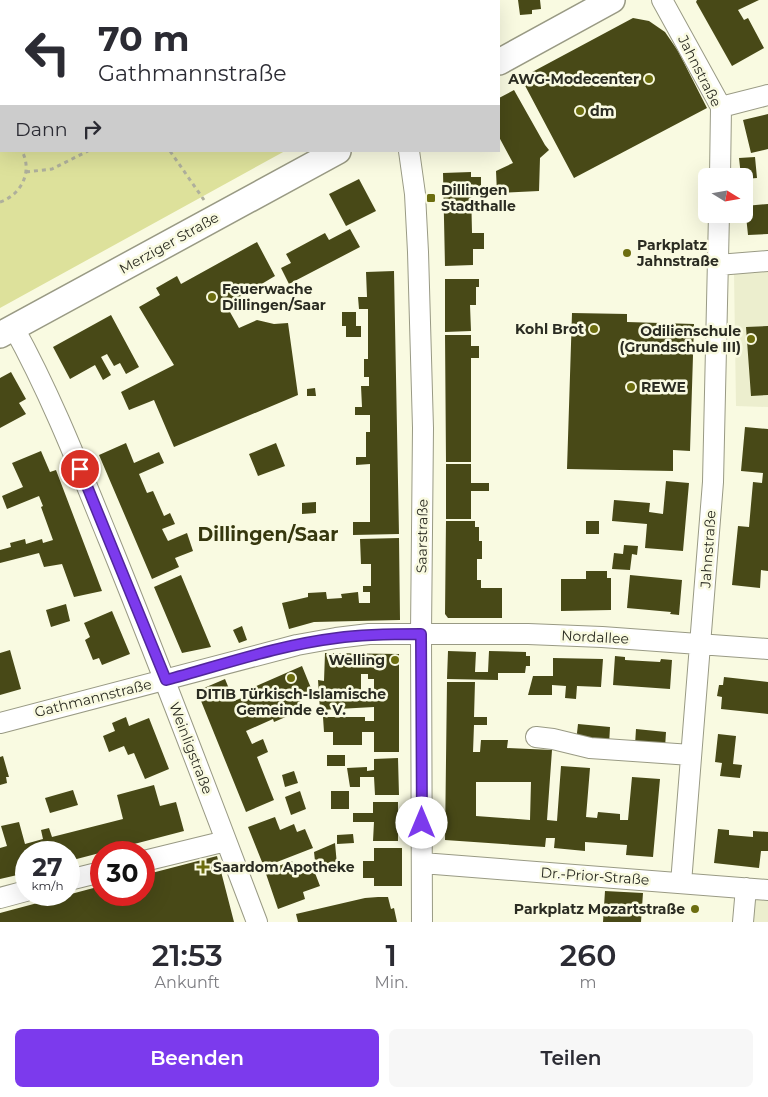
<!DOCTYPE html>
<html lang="de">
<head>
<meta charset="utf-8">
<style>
	:root { --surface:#fff; --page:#f7f7f7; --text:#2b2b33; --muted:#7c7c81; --accent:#7c3aed }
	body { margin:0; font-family:Montserrat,sans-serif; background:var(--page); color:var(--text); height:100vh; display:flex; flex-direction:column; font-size:19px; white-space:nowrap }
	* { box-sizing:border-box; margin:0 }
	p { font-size:16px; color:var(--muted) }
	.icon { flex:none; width:28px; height:28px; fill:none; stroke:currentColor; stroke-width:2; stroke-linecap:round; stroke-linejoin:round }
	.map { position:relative; height:922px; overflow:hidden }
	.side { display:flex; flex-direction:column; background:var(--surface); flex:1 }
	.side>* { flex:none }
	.guide { position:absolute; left:0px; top:0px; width:500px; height:152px; box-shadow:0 5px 20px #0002; background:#fff; color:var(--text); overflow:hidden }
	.needle { width:32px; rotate:101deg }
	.buttons { position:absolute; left:698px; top:168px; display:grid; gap:10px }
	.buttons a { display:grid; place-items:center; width:55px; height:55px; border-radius:8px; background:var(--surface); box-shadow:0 5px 20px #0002; font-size:25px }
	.speed { position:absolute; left:15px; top:841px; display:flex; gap:10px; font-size:25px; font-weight:700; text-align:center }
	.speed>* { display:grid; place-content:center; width:65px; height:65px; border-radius:50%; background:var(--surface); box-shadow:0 5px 20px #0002; line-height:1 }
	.speed small { font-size:12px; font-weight:400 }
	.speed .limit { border:8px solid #d22; background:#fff; color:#111 }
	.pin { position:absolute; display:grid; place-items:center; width:42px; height:42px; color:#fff; margin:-21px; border:2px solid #fff; border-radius:50%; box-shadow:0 1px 5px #0007 }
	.me { position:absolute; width:55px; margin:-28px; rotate:0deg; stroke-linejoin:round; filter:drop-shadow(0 0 4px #0008) }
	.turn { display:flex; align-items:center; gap:18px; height:105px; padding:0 15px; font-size:22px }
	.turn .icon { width:65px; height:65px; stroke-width:2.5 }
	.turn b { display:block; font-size:35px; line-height:42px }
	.then { display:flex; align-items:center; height:48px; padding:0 15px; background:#0003; gap:10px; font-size:19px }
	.eta { display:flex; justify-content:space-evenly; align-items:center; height:85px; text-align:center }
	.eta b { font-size:30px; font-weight:600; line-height:35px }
	.action { display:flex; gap:10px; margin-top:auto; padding:10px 15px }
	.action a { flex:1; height:58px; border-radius:8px; background:var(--accent); color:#fff; font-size:20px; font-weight:600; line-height:58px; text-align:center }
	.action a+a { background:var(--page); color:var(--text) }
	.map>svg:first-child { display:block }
	.built { fill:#eceece }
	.green { fill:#dde19b }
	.building { fill:#484917; fill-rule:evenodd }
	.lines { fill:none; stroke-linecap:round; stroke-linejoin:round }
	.minor-casing { stroke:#999a84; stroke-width:22 }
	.major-casing { stroke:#999a84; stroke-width:28 }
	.path { stroke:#aeaf9c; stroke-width:3; stroke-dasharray:4 4; stroke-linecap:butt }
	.minor { stroke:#fff; stroke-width:20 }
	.major { stroke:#fff; stroke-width:25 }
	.route-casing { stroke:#51269a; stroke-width:12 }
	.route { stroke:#7c3aed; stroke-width:9 }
	.poi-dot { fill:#6c6d0f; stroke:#f9fae1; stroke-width:2 }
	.labels { text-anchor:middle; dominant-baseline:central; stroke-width:5; stroke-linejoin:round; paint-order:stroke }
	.street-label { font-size:14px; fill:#2b2c22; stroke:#f9fae1 }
	.poi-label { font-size:14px; font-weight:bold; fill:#2b2c22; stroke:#f9fae1; text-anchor:start }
	.district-label { font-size:19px; font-weight:bold; fill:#36370e; stroke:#f9fae1 }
</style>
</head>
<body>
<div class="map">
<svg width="768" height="922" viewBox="0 0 768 922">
	<rect width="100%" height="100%" fill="#f9fae1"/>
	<path class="built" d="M768,270V407L736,406L734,273Z
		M747,896L768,898V922H745Z"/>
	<path class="green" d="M0,0H354L355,1H1V151H285L0,308Z"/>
	<path class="building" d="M518,0H540L541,9L532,10V14L520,15Z
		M697,0H759L738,10L744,20L748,18L764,48L732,66L696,2Z
		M633,18L649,21L665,32L678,51L707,108L574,178L521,78Z
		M514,90L545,145L549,150L540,158L539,191L497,193L496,171L513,163L499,137V98Z
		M768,114V149L751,153L743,120Z
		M755,157L757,178L744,179V176H741L739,158Z
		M471,172V177H481V188H471L472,233H484V249H473V265L445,266L443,173Z
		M359,179L376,211L346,226L329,194Z
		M768,204V234L748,235L745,206Z
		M350,229L360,247L289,284L281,268L291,263L286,254L325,233L329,240Z
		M257,242L275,276L226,305L239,328L257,320L274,324L288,323L298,395L174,447L154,400L129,410L121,392L174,365L139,307L160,295L156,288L177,276L181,284Z
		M394,271L399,534L353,535V522H370V464L356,465V457H366V432H370V415H355V407H362L361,386H369V377H364V359H368V309H359L358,297H367L366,272Z
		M445,279H479V287H476V305H470L471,331L445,332Z
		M342,312H356V326H361V337H346V326H342Z
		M572,313L627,314V322L694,324L690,451L673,450V471L567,469Z
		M111,315L139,367L126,374L120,363L114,366L107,354L101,357L111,375L103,380L95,365L70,379L53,347Z
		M768,326V395L751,396L746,327Z
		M445,335H471V346H479V358H471V462H446Z
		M11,372L26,399L19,403L26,414L0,428V378Z
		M315,388L316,396H307V389Z
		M745,427L768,429V571L761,570L760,588L732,585L738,526L749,527L753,482L762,483L763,473L741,471Z
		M126,443L134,463L159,452L164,463L139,474L147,493L153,491L164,516L170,513L175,524L162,529L168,541L187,533L193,551L175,558L179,567L152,579L99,455Z
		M276,443L285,466L258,476L249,454Z
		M41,451L50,472L56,470L102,591L74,597L62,564L44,567L39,553L0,563V550L11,547L10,543L25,539L26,544L42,539L43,543L53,540L41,507L43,506L39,496L7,509L2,496L23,487L12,463Z
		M446,464H471V483H489V491H471V519H446Z
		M666,481L689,483L683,551L645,548L647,524L612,521L614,500L650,503L649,512L663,514Z
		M316,502V513L302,514V503Z
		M446,521H475V527H479V541H482V559H477V580H481V588H502V618H448L445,614Z
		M586,521H599V534H586Z
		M399,538L400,620L314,622L289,629L282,603L308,597V593L326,592L327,599L342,598L341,594L358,592L359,603H370V592H363V586H371V564H361L360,539Z
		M624,545L638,546L637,555L632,554L630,570L612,569L614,553L623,554Z
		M586,571H607V578H611V610L561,611V579H586Z
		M181,575L211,647L182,653L154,587Z
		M630,575L682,580L679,615L670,614L671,612L627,608Z
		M66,604L70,621L51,627L46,610Z
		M112,611L130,654L102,665L99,658L93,660L85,640L90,637L84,623Z
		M242,626L247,640L239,643L233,630Z
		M10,650L21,689L0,695V653Z
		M448,651L476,652L475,672H488L489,651L526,652V656H530V666H526L525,673H498V680L447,679Z
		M325,653L399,654V752H374V732H362V745H333V732H324L323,717H365V721H374V707L320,710L318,680L324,681ZM361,674H368V679H374V700H361Z
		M615,656L625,657V660L660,662L661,659L672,660L670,689L613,685Z
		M553,658L603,659L601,687L577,686L576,699L565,698L566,686L552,685V695H528L533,676H553Z
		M302,666L313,693L299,699L304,709L274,722L273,719L246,731L252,744L263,739L268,752L257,757L274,800L246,812L197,691L225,679L234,701L249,695L247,690Z
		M724,677L768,682V714L721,709L722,697L717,696L719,685H723Z
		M447,682H475L474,717H487V725H474L473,752H480L481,740H508L507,748L552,750L547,820L557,821L561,766L590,768L586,817L597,818L598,812L620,814V820H628L632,777L660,779L653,857L626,855L627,845L585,842V851L554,848L555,838H546L545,847L445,840ZM476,782H531L530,820L476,816Z
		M126,717L129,726L149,718L169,769L145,779L134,753L128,755L124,746L109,752L103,736L115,731L112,723Z
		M578,724L610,727L609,745L576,742Z
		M636,729L666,732L665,748L635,745Z
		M718,734L736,736L733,764L742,765L740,778L720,776L722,763L715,762Z
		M327,755H345V766H327Z
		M3,756L9,777H6L7,783L0,785V757Z
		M398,758L399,795H375L374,777H360V787H350L347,768L367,767V771L374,770V759Z
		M294,771L298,783L285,787L282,775Z
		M154,785L160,806L176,802L184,831L69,861V852H26V873L0,879V848L7,846L1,826L19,822L25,844L43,839L41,830L49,828L52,837L123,819L117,795Z
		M73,790L78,805L50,813L45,798Z
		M300,791L306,809L291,815L285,797Z
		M331,791H349V809H331Z
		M373,802H398V841H373L374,822H353V813H373Z
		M275,817L280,830L294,824L297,832L305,829L313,848L264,867L248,827Z
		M718,829L729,830V835L753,837V831L768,832V851H761L759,868L714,863Z
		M353,834L354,843L337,844V835Z
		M335,843L337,865L315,873L320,886L303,892L305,899L278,909L265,871L292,861L295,871L312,864L315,870H316L314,852Z
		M374,848H402V886H374V878H363V861H374Z
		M217,856L234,922H0V913L101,886V895H144V875Z
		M605,891L643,893L641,922H603Z
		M378,897H388L391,909L394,908L397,922H298L296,914L365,898Z"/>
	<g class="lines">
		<g class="minor-casing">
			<path id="minor" d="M375,0V1
				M662,0L721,107L720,176
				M721,107L768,95
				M409,151L415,194L418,252L423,428L421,634L422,922
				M718,265L768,261
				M14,328C51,395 79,467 108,538C160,665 208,793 257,922
				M0,723L297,645L336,638L369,634H528L602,637L768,649
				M536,737L553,739L590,748L691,755
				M144,861L226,841
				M422,863L768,890
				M69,880L101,872
				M681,883L713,482L719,214
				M0,898L26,891
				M743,922L746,888"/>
		</g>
		<g class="major-casing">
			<path id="major" d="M499,62L612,0
				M0,335L338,151"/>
		</g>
		<path class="path" d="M127,0L128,1
			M15,1L16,0
			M0,2L1,3
			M0,16L1,15
			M0,132L1,133
			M170,151L204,200
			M26,172L52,169L88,151
			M0,202C21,195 33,172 22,151"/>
		<use href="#minor" class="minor"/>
		<use href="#major" class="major"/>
	</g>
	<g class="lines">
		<g class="route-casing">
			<path id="route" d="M80,469L166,680C222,665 279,645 337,638C365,634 393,634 421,634L422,823"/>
		</g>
		<use href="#route" class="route"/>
	</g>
	<g class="poi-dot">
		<circle cx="649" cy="79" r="5"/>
		<circle cx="580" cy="111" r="5"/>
		<rect x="426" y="193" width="10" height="10" rx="2.5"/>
		<circle cx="627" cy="253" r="5"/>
		<circle cx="212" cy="297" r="5"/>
		<circle cx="594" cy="329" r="5"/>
		<circle cx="751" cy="339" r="5"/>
		<circle cx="631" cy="387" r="5"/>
		<circle cx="395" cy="660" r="5"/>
		<circle cx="291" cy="678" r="5"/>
		<path d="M200.5 859.5h5v5h5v5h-5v5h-5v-5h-5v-5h5z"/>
		<circle cx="695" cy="909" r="5"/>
	</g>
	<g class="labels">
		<g class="street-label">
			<text transform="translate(700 71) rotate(63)">Jahnstraße</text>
			<text transform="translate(169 243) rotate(-29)">Merziger Straße</text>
			<text transform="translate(422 536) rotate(-89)">Saarstraße</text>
			<text transform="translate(708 549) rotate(-86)">Jahnstraße</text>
			<text transform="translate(595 637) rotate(3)">Nordallee</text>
			<text transform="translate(93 698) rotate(-14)">Gathmannstraße</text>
			<text transform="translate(191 748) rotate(69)">Weinligstraße</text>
			<text transform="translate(595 876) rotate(4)">Dr.-Prior-Straße</text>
		</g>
		<g class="poi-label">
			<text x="639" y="79" text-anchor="end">AWG-Modecenter</text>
			<text x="590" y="111">dm</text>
			<text x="441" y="190">Dillingen<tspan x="441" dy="16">Stadthalle</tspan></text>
			<text x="637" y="245">Parkplatz<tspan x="637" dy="16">Jahnstraße</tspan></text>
			<text x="222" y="289">Feuerwache<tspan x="222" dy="16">Dillingen/Saar</tspan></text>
			<text x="584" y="329" text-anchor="end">Kohl Brot</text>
			<text x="741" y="331" text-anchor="end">Odilienschule<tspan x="741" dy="16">(Grundschule III)</tspan></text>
			<text x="641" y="387">REWE</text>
			<text x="385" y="660" text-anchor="end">Welling</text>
			<text x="291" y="694" text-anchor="middle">DITIB Türkisch-Islamische<tspan x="291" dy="16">Gemeinde e. V.</tspan></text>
			<text x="213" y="867">Saardom Apotheke</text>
			<text x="685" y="909" text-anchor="end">Parkplatz Mozartstraße</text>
		</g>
		<g class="district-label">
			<text x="268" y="534">Dillingen/Saar</text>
		</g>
	</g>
</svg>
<div class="buttons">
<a><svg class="needle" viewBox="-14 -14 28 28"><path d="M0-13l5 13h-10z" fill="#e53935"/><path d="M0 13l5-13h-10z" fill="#7c7c81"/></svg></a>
</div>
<div class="speed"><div>27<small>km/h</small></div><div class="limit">30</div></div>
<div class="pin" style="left:80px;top:469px;background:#d93025"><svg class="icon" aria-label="arrive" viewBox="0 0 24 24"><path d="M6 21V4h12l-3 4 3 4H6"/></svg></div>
<svg class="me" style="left:422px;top:823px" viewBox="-20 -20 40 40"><circle r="19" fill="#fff"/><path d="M0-13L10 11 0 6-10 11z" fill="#7c3aed"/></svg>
<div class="guide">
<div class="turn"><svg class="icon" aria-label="left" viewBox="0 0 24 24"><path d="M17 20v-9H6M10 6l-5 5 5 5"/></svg><div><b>70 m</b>Gathmannstraße</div></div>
<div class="then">Dann<svg class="icon" aria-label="right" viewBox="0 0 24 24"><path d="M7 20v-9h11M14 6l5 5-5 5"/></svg></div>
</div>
</div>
<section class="side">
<div class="eta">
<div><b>21:53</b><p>Ankunft</p></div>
<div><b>1</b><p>Min.</p></div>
<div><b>260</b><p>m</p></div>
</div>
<div class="action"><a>Beenden</a><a>Teilen</a></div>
</section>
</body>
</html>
